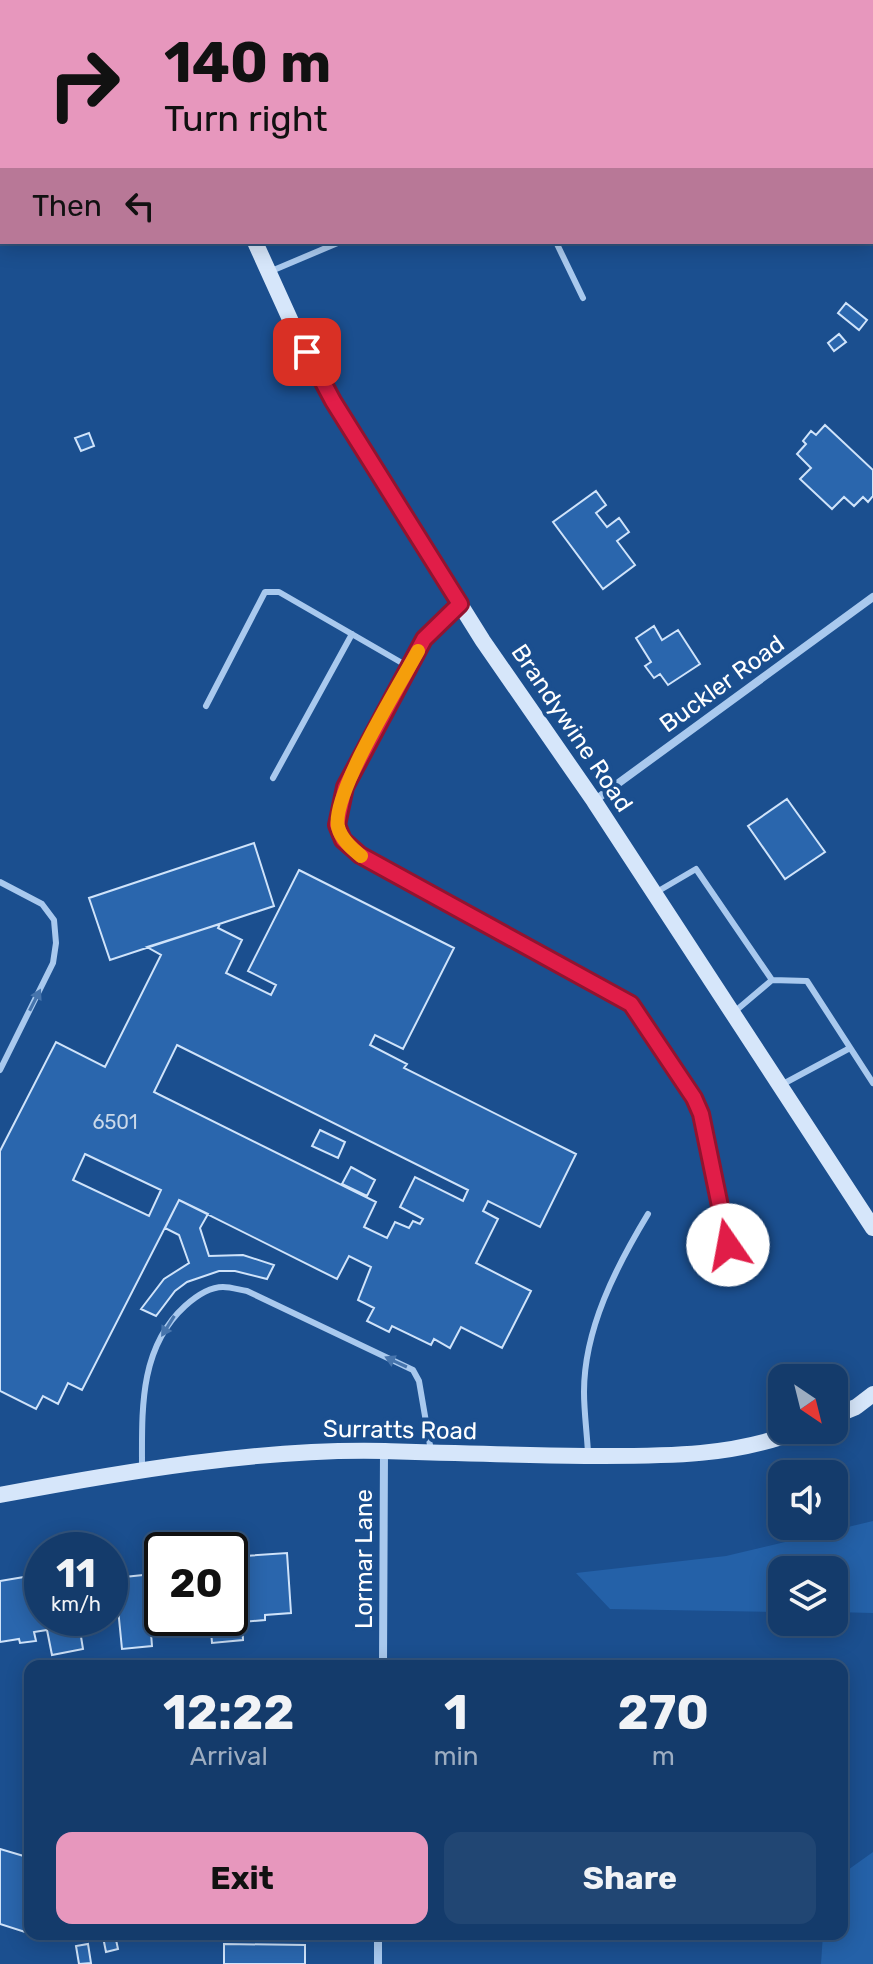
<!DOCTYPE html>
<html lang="en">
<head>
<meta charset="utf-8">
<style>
	:root { --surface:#143b6b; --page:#214673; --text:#f1f3f6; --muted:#9dadc1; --line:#33557e; --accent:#e797bd }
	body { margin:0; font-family:Rubik,sans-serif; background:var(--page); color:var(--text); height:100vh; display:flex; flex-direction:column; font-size:30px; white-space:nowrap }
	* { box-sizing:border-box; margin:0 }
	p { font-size:26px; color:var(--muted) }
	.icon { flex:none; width:44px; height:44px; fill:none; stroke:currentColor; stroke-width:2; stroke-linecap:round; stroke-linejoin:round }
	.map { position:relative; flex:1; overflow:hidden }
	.details { position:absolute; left:24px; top:1660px; width:824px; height:280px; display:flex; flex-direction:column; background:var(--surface); border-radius:16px; box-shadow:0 4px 20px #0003,0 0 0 2px var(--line) }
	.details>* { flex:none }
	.guide { position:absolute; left:0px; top:0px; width:874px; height:244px; box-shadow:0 4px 20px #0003,0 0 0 2px var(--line); background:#e797bd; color:#111; overflow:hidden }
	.needle { width:52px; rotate:145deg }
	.tools { position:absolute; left:768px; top:1364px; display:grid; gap:16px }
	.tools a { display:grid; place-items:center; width:80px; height:80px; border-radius:16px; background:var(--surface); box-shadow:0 4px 20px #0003,0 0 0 2px var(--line); font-size:40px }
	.speed { position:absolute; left:24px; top:1532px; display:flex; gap:16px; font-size:40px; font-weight:700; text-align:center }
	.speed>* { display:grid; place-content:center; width:104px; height:104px; border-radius:50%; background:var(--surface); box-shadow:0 4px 20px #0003,0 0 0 2px var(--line); line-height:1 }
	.speed small { font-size:20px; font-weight:400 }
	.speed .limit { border:4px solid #111; border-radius:12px; background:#fff; color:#111 }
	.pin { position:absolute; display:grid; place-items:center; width:68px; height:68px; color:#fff; margin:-34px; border-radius:16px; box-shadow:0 4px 12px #0006 }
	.me { position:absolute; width:88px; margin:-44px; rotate:348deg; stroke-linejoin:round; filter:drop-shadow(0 0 6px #0008) }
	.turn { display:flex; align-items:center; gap:28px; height:168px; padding:0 32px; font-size:36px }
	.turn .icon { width:104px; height:104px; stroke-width:2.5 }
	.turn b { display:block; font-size:56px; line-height:68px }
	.then { display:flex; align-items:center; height:76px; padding:0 32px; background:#0003; gap:16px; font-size:30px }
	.eta { display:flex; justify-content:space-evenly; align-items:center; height:136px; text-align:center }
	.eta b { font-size:48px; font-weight:700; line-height:56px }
	.button { display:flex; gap:16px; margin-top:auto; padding:16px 32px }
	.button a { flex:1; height:92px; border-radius:16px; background:var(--accent); color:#111; font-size:32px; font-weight:700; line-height:92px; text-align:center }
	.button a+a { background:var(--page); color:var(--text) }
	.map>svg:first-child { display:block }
	.green { fill:#2461a8 }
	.building { fill:#2a66ad; stroke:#cfe3fa; stroke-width:2; fill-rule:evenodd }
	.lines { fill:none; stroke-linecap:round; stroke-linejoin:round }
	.lane { stroke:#a9c9ee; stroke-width:6 }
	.street { stroke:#a9c9ee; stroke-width:8 }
	.secondary { stroke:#d6e6fa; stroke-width:16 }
	.oneway { fill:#4674ac }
	.route-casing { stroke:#92132f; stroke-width:20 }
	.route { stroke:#e11d48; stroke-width:14 }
	.slow { stroke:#f59e0b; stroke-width:14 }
	.labels { text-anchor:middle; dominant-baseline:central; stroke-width:8; stroke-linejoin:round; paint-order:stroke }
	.number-label { font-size:20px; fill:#cad9ea }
	.street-label { font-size:24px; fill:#fff; stroke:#1b4f8f }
</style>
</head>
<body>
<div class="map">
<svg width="873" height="1964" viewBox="0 0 873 1964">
	<rect width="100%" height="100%" fill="#1b4f8f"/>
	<path class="green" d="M873,1521V1613L834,1612V1570H782V1612L610,1609L576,1573L726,1556Z
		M873,1852V1964H821L823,1934H842V1879L845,1872Z"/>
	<path class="building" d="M846,303L867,320L859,330L838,313Z
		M839,334L846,342L834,351L828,343Z
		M825,425L873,470V496L868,502L863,497L854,506L844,497L832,509L800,479L811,468L797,454L806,444L803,441L811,431L816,435Z
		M89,433L94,446L81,451L75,438Z
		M596,491L606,505L596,513L607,527L619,518L629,532L617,541L635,565L603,589L553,522Z
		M654,626L662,640L678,630L700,664L668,685L660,674L654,678L645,666L651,662L636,638Z
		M787,799L825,852L785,879L748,826Z
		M254,843L274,906L110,960L89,898Z
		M299,870L454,948L403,1049L375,1035L370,1045L407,1064L404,1068L576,1154L540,1227L488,1201L483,1211L498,1219L476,1263L531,1291L502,1348L461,1327L450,1348L434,1339L431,1345L392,1326L389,1332L367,1321L374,1308L358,1300L371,1267L349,1256L337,1279L179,1200L82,1390L68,1383L58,1404L43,1396L36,1409L0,1391V1151L56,1042L105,1067L161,955L147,947L220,924L218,928L242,940L226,973L271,995L276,985L248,971ZM177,1045L468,1190L463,1201L415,1177L400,1207L423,1219L420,1224L413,1221L409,1228L395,1222L387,1238L364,1227L376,1202L154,1092ZM85,1154L161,1190L149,1216L73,1180Z
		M320,1130L345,1142L338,1158L312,1146Z
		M351,1167L375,1180L367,1196L342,1184Z
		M179,1200L208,1214L200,1228L209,1256L243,1255L274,1265L267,1279L235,1271H219L187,1282L175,1291L156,1316L141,1309L164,1279L189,1263L179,1235L165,1228Z
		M287,1553L291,1613L265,1615V1620L242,1622L243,1640L212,1643L210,1618H230V1557Z
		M162,1573V1618H187L188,1628L151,1633L152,1646L122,1649L115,1578Z
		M42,1574V1618H78L83,1649L52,1655L47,1630L34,1632L36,1641L20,1643L19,1639L0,1642V1581Z
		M0,1849L27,1857L25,1864L30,1865V1920H28L25,1932L0,1924Z
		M115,1935L118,1949L106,1952L103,1937Z
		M88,1944L91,1963L79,1964L76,1946Z
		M224,1944L305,1945V1964H224Z"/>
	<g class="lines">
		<path class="lane" d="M441,0L442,2
			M556,242L583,298
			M269,272L340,242
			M459,605L424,639L345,787L337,825L343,840L360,855L631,1004L694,1098L701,1114L728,1245
			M206,706L265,592H279L409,667
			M273,778L352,634
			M0,882L42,904L54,920L56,943L53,963L0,1070
			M655,893L696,869L772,980L733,1013
			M772,980L807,981L873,1083
			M783,1084L850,1048
			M588,1453C587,1433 584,1412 584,1392C584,1329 616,1267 648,1214
			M142,1467C142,1410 139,1348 185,1306C195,1297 210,1287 223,1287C231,1287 240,1290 247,1291L413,1370L419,1381L431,1451"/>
		<path class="street" d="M402,2L407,0
			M594,801L873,597
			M383,1666L384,1451
			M378,1964V1934"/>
		<path class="secondary" d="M150,0L151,2
			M255,242L294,328L333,401L483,641L594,801L873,1228
			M834,1416L856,1407L873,1394
			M0,1495C122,1472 261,1448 385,1451C452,1453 518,1455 585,1456C658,1456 732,1458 800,1430"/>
	</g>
	<defs><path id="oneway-solid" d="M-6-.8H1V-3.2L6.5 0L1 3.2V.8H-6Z" transform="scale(2)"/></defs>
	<g class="oneway">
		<use href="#oneway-solid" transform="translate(35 1000) rotate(-63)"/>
		<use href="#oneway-solid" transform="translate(168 1326) rotate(122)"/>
		<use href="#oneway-solid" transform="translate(396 1362) rotate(-155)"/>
	</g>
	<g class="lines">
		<g class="route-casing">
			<path id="route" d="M307,352L333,401L460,604L424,639L345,787L337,825L343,840L360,855L631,1004L694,1098L701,1114L728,1245"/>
		</g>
		<use href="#route" class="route"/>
		<path class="slow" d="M361,856C351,848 341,839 338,827C331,795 400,684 418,651"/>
	</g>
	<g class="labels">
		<g class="number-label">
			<text x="115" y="1122">6501</text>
		</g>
		<g class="street-label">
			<text transform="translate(722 684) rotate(-36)">Buckler Road</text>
			<text transform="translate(572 728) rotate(56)">Brandywine Road</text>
			<text transform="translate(400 1430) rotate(1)">Surratts Road</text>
			<text transform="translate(364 1559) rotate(-90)">Lormar Lane</text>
		</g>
	</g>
</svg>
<div class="tools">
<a><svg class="needle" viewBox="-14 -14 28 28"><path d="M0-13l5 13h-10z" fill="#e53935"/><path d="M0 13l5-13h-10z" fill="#9dadc1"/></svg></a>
<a><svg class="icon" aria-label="sound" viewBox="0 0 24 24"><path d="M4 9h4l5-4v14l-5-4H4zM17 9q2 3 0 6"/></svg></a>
<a><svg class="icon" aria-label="layers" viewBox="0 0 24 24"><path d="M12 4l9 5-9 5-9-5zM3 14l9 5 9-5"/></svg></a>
</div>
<div class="speed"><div>11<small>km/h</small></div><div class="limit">20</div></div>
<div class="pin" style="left:307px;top:352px;background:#d93025"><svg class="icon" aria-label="arrive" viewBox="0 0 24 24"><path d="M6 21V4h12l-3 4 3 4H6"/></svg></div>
<svg class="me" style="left:728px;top:1245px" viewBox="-20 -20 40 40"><circle r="19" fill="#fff"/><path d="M0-13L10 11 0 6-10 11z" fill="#e11d48"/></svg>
<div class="guide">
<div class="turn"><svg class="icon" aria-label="right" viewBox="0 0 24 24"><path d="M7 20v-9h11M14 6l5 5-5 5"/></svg><div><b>140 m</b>Turn right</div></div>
<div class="then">Then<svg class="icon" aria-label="left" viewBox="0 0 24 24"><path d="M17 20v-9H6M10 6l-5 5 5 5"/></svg></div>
</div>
<section class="details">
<div class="eta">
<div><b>12:22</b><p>Arrival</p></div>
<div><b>1</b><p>min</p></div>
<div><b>270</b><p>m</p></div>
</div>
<div class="button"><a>Exit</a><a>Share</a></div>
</section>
</div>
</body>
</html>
